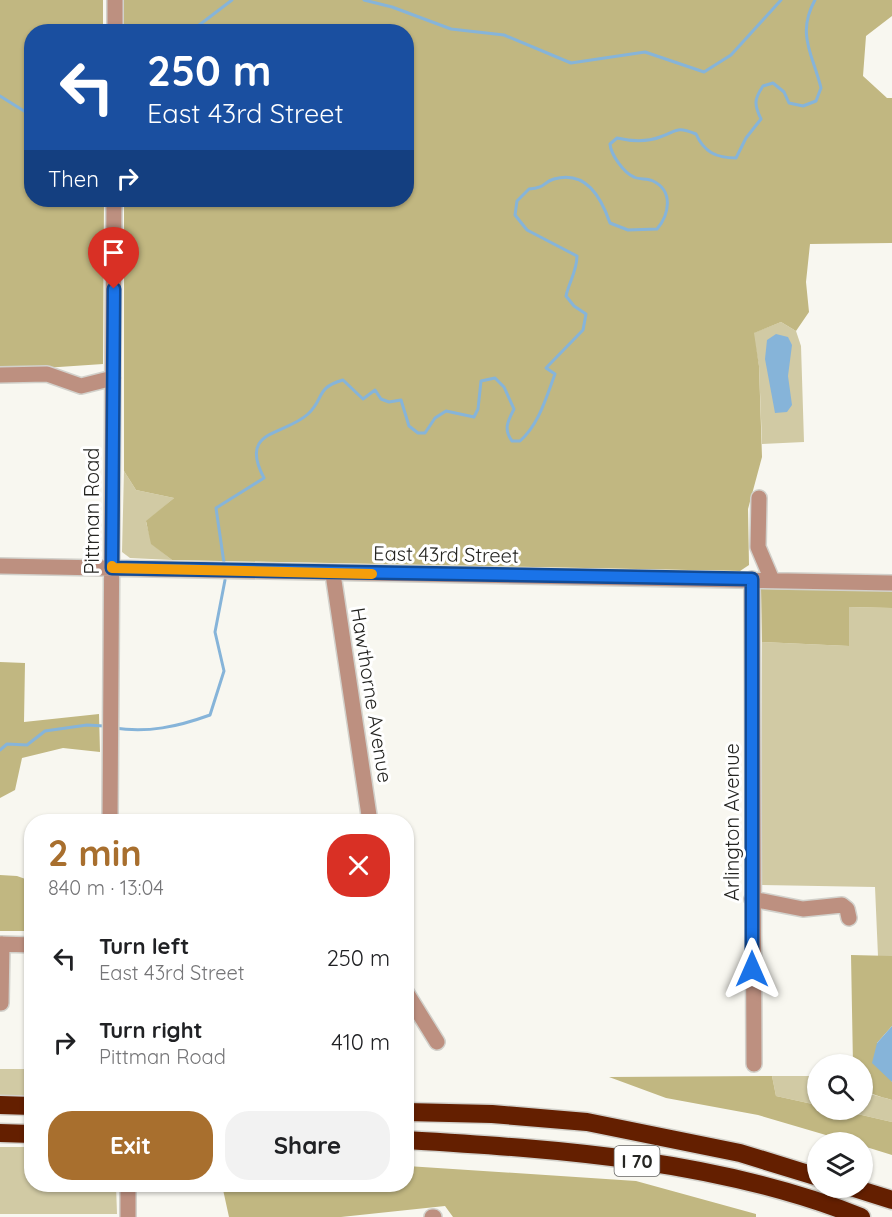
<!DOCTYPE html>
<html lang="en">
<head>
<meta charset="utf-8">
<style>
	:root { --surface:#fff; --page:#f2f2f2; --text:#202124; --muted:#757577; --accent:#a86f2e }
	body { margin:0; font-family:Quicksand,sans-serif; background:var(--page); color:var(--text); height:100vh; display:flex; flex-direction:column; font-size:22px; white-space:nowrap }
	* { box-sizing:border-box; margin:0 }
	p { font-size:20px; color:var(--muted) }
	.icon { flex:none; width:33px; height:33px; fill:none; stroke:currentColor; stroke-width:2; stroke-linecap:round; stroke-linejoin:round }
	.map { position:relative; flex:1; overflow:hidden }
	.sheet { position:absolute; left:24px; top:814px; width:390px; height:378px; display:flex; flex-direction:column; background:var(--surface); border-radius:24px; box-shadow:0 2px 4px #0004 }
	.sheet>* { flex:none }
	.banner { position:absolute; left:24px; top:24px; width:390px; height:183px; border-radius:24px; box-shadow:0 2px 4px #0004; background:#1a4fa0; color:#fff; overflow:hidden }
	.controls { position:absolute; left:807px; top:1054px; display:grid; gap:12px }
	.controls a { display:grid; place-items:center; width:66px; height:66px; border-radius:50%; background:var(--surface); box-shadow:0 2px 4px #0004; font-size:30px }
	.pin { position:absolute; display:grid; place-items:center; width:51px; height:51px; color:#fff; margin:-62px -26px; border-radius:50% 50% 50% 0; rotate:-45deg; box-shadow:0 0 6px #0007 }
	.pin .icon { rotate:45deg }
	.me { position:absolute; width:66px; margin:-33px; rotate:0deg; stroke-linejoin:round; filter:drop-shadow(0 0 4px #0008) }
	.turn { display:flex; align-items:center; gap:21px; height:126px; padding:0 24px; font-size:27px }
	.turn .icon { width:78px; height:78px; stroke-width:2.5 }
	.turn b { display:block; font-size:42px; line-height:51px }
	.then { display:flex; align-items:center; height:57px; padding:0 24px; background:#0003; gap:12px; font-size:22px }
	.round { display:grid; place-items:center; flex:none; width:63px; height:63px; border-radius:24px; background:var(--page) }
	.summary { display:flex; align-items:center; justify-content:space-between; height:102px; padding:0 24px }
	h1 { font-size:36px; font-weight:700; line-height:45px; color:var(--accent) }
	.cta { display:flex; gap:12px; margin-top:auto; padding:12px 24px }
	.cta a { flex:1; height:69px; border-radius:24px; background:var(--accent); color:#fff; font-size:24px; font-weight:700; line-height:69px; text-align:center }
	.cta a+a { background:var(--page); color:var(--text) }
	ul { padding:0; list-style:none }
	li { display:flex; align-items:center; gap:18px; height:84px; padding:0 24px }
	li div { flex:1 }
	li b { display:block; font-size:22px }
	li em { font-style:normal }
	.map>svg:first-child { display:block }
	.green { fill:#d1caa4 }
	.forest { fill:#c1b781 }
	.water { fill:#86b4d9 }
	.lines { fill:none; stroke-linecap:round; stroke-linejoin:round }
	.stream { stroke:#86b4d9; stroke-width:3 }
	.minor-casing { stroke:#d2d1cb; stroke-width:18 }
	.highway-casing { stroke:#d2d1cb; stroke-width:21 }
	.minor { stroke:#bd9080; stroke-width:15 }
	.highway { stroke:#641f00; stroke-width:18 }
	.route-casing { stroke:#114b97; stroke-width:15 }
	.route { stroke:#1a73e8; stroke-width:10 }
	.slow { stroke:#f59e0b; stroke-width:10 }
	.labels { text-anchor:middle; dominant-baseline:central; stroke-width:6; stroke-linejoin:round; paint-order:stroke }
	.shield { fill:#fff; stroke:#666664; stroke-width:1.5 }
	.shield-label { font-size:18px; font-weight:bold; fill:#252522 }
	.street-label { font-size:20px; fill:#252522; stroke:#fff }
</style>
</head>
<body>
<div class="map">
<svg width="892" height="1217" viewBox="0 0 892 1217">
	<rect width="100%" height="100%" fill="#f8f7f0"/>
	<path class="green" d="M781,322L796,331L801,346L804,442L762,444L759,366L753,333Z
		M124,471L136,490L174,498L146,522L152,544L172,560L130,558L122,552Z
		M849,607L892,608V956H878L875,887L761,885L762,642L849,646Z
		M0,1069H31V1096L0,1095Z
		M772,1076H817V1105L776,1096Z
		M863,1087L867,1093L892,1100V1122L840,1110H862Z
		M0,1147H31L32,1185H116L117,1214H0Z"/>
	<path class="forest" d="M0,0H103V31L32,32V200H104L103,364L0,371Z
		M124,0H892V16L866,36L863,76L887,98H892V243L810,244L806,282L809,312L796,331L781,322L754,333L759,366L762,457L748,509L749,565L740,571L172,560L151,544L146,521L174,498L136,490L124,471V200H406V32L124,31Z
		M761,589L892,591V608L849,607V646L762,642Z
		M0,662L25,663L24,722L99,714L100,752L63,748L22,758L15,790L0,798Z
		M0,875L17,876L31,881V931H0Z
		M851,955L892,956V1026L877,1043L892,1082V1100C865,1092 863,1094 862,1065H853Z
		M772,1076L776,1096L817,1105L818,1110H840L892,1122V1155L863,1146L862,1143H853L758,1115L666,1098L609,1077Z
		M407,1166L636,1181L756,1214V1217H453L445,1206L341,1217H229L222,1185H406Z"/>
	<path class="water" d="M776,334L788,337L792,345L788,376L792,405L787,412L775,413L765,359L767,340Z
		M892,1026V1082L872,1063L877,1043Z"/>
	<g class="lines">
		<path class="stream" d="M364,0L392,7L451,29L504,35L571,63L645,52L704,72L731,55L781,0
			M190,32L232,0
			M0,96L32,116
			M224,563L216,508L264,478C238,429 284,436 308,414C325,398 315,388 343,380L363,399L375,390L381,399L389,402L401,400L409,426L418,433H425L435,418L446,411L474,417L478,409L481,381L495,378L504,387L514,409C508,421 503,429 512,441H520C539,424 546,398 555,374L546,368L583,330L586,314L574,306L566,296C569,282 577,271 577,256L527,230L515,215L517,201L529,189C546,188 543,182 554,179C586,170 601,197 610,223L628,230L657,229C669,215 674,191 653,181C647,178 640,180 634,177C624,173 611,155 610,144L617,138C630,141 647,142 660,137C678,131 675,126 696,134C704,152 716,158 736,158L746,138L761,119C754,105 754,99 763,86L773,83L784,92L789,103L803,106L816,101L821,88C813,55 796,34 815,0
			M114,728C148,733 177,727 210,715L224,671L215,632L225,580
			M0,750L7,744L27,745L45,731L87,725L104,726"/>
		<g class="minor-casing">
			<path id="minor" d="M115,0V32
				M0,375L47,374L81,386L113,378
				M759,498L758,547L772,580
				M0,566L892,583
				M333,574L370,822
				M752,579L754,1064
				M110,822L114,200
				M752,899L803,909L842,905L847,909L849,918
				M0,944L32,945
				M406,992L437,1042
				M1,1003L2,944
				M128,1217V1185
				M432,1217H434"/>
		</g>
		<g class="highway-casing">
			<path id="highway" d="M0,1105L32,1106
				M406,1112L492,1114L587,1122L740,1153L818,1177
				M0,1133L32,1134
				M406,1140C558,1149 718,1160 861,1217
				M854,1188L892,1200"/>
		</g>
		<use href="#minor" class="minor"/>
		<use href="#highway" class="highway"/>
	</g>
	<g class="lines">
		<g class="route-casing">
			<path id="route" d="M114,289L112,568L752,579V969"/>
		</g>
		<use href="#route" class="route"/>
		<path class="slow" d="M112,566V568L372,574"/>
	</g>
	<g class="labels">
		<rect class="shield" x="614.5" y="1146" width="45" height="30" rx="4.5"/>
		<g class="shield-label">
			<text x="637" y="1161">I 70</text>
		</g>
		<g class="street-label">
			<text transform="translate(91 511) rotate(-90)">Pittman Road</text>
			<text transform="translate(446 554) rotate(1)">East 43rd Street</text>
			<text transform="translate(372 695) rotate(81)">Hawthorne Avenue</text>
			<text transform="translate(731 822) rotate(-90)">Arlington Avenue</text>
		</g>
	</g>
</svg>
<div class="controls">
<a><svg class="icon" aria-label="search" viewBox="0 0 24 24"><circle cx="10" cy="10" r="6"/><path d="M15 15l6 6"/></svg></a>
<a><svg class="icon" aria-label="layers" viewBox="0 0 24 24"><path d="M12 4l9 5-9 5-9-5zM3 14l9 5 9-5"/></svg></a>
</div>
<div class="pin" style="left:114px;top:289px;background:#d93025"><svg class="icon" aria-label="arrive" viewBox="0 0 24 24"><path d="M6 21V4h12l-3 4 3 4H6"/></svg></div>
<svg class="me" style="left:752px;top:969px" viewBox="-20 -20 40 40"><path d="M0-17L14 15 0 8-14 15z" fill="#1a73e8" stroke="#fff" stroke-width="4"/></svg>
<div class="banner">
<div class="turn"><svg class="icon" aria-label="left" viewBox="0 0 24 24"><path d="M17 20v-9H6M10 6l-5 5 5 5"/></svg><div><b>250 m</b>East 43rd Street</div></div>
<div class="then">Then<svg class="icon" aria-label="right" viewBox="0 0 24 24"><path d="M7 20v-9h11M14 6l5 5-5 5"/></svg></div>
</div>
<section class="sheet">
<div class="summary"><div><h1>2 min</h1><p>840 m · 13:04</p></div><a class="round" style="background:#d93025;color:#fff"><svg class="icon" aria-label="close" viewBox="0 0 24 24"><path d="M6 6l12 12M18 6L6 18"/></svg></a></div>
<ul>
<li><svg class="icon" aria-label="left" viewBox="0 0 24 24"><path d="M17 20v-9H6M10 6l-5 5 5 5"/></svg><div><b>Turn left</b><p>East 43rd Street</p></div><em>250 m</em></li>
<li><svg class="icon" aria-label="right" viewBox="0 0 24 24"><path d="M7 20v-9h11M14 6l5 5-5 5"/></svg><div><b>Turn right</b><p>Pittman Road</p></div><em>410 m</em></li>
</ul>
<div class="cta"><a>Exit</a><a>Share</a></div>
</section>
</div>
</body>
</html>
